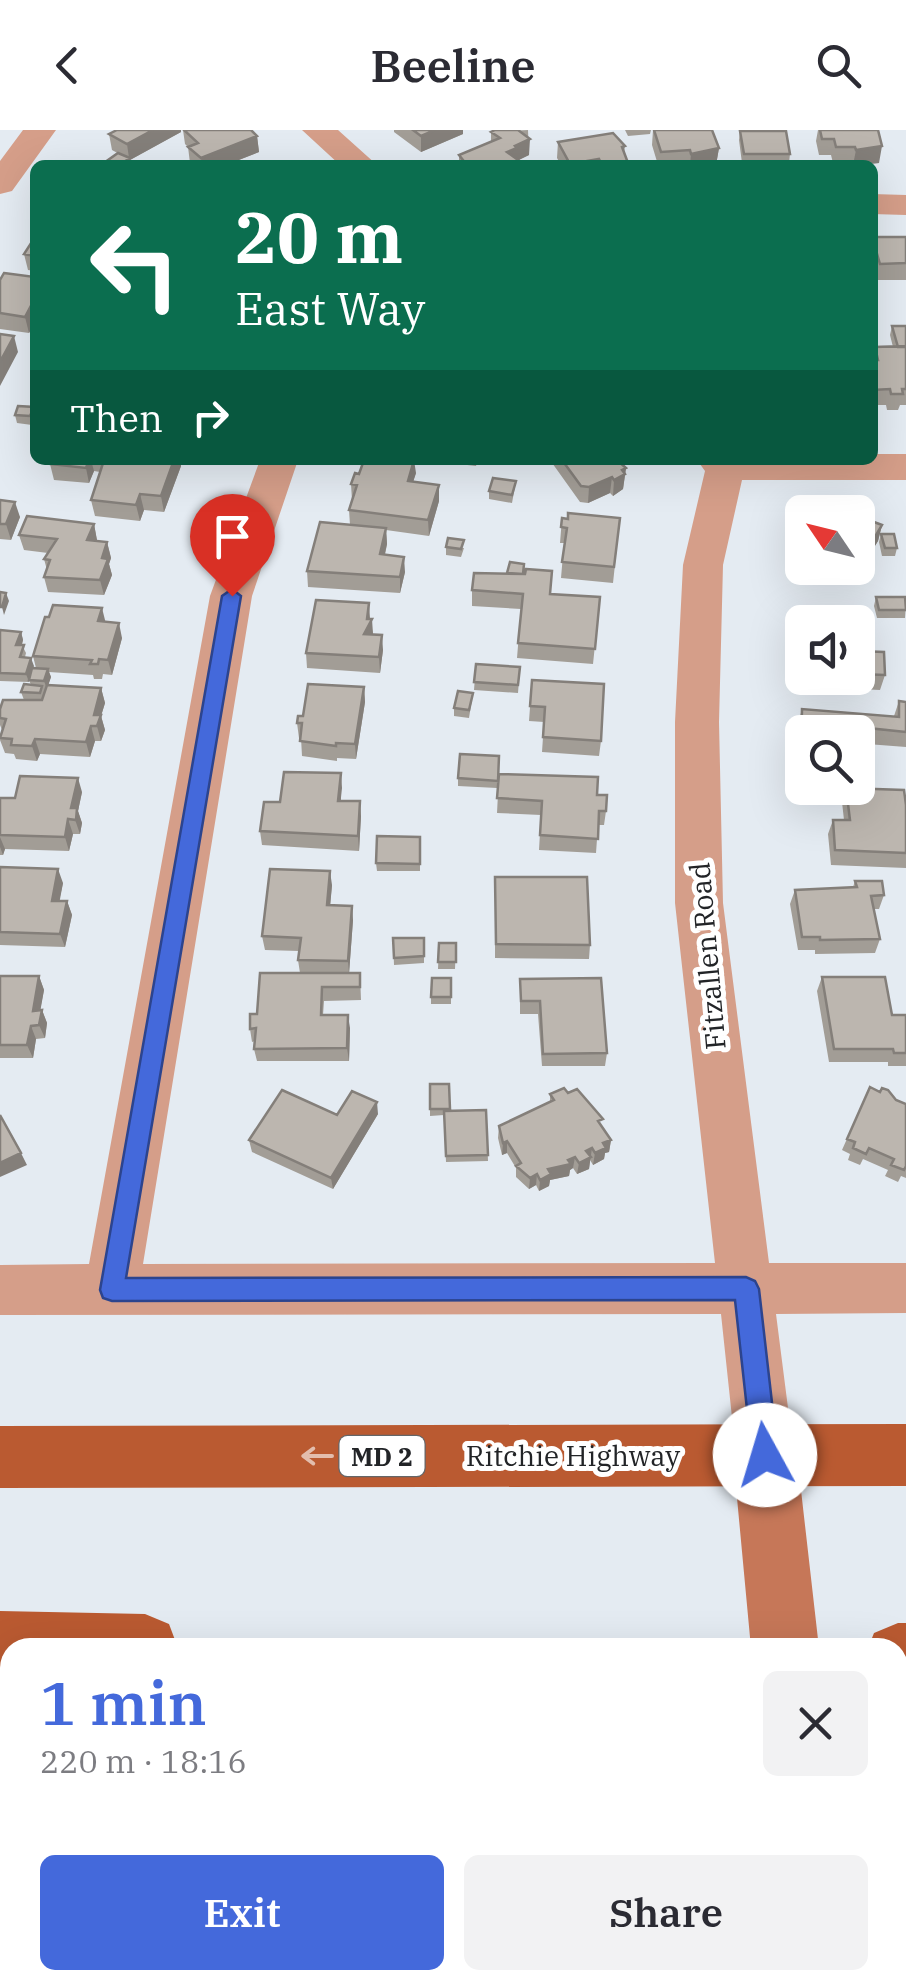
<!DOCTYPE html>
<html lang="en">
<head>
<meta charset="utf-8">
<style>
	:root { --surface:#fff; --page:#f2f2f3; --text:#2b2b33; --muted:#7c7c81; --accent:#4469db }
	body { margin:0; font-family:"IBM Plex Serif",serif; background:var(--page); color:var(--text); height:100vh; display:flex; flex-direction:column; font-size:38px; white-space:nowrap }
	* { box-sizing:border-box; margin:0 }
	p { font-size:32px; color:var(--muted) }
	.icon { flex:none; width:55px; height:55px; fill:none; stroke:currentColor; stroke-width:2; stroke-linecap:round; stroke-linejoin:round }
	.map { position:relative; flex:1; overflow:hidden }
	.drawer { position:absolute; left:0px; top:1508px; width:908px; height:352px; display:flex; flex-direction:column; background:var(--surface); border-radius:30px 30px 0 0; box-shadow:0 10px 40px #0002 }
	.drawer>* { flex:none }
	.guide { position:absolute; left:30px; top:30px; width:848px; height:305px; border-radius:15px; box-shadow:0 10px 40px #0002; background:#0b6e4f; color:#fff; overflow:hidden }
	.needle { width:65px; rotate:305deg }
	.controls { position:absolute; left:785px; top:365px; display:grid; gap:20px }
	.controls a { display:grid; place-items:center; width:90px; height:90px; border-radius:15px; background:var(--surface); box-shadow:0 10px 40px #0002; font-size:50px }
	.pin { position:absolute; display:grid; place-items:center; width:85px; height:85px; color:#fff; margin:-102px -42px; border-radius:50% 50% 50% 0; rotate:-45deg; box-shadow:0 0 10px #0007 }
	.pin .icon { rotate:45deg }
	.me { position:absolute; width:110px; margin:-55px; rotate:354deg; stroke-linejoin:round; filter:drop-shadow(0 0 8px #0008) }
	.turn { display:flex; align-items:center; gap:35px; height:210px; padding:0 40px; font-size:45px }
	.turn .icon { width:130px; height:130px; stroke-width:2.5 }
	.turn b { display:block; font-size:70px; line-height:85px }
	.then { display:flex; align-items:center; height:95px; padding:0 40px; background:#0003; gap:20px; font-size:38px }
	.round { display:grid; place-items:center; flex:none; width:105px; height:105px; border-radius:15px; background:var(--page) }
	.head { display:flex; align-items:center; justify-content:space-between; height:170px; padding:0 40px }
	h1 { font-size:60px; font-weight:600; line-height:75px; color:var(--accent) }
	.cta { display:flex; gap:20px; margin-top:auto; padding:20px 40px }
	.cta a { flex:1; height:115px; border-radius:15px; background:var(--accent); color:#fff; font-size:40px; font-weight:600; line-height:115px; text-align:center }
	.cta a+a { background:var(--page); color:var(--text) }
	header { display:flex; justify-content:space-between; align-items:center; height:130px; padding:0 40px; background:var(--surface); font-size:45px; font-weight:600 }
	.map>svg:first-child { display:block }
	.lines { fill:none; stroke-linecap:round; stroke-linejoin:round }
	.street { fill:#d59e89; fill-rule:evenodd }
	.secondary { fill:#c67758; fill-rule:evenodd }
	.primary { fill:#ba5a31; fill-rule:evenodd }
	.wall { fill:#a29d96 }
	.shaded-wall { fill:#847f7a }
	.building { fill:#bcb6af; stroke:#847f7a; stroke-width:2.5 }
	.oneway { stroke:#e3bdad }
	.route { fill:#4469db; stroke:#2c448e; stroke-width:2.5 }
	.labels { text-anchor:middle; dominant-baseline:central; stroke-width:10; stroke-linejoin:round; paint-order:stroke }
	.shield { fill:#fff; stroke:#646668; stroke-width:2.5 }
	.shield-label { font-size:25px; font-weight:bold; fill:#222427 }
	.street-label { font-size:28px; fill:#222427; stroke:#fff }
</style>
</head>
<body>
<header><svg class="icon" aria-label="back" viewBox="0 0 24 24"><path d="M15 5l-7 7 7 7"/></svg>Beeline<svg class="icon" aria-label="search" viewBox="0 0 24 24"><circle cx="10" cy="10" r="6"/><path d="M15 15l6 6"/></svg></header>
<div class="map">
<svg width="906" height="1858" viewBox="0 0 906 1858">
	<rect width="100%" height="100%" fill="#e4ebf2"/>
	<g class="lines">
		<path class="street" d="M23,0H56L12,61L0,64V31Z
			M302,0H338L377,35H340Z
			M872,64L906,65V85L872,84Z
			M872,324H906V350H742L723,435L719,592L723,773L769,1133H906V1183L776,1184L794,1325L785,1345L765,1353L745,1345L736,1325L721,1184L0,1185V1135L89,1134L210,466L260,330H298L252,466L143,1134L715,1133L675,773V592L683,435L705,341L697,330H872Z
			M6,1674L10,1675V1781L0,1785V1676Z"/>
		<path class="secondary" d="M765,1294L787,1303L797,1325L819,1518H751L733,1325L743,1303Z
			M736,1850H810L807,1858H733Z"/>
		<path class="primary" d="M906,1294V1356L0,1358V1296Z
			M0,1481L145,1484L169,1494L178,1518H10V1549H0Z
			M898,1493H906V1561H898V1518H868L874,1503Z"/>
	</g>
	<path class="wall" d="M183,0H251L257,6L259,22L226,35H192L190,33L188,17L185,14Z
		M394,0H463V4L421,22L394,2Z
		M528,0L529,25L518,30L525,35H459V25L491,12V2Z
		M625,0H651L650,4L628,6Z
		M653,0L719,18L716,35H658L652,15Z
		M818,0H878L879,33L862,35H852V33H833L831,25H819L816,11Z
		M740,1L790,24L789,33H742L739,10Z
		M181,2L130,30L112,20L109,4Z
		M558,12L625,16L624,23L628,35H561L557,28Z
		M35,107V141L28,140L24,124Z
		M872,107H906V150H876L872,139Z
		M35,147V192L29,203L0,199V150Z
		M892,196H906V275H900L898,280H887L886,275H872V228L875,217H893L890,205Z
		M35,282V288L32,295L17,293L15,285Z
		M51,330H180L181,336L164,382L144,380L140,391L95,386L91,370L100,342L94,341L89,353L54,350L50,334Z
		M440,330H478L476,336L441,332Z
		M550,330H617L626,338L623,359L613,366L610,363L588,373L580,372Z
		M416,343L413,352L439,355V371L429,406L386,400L387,414L385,425L405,442L400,463L308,457L307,441L350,395L349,380L352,370L351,354Z
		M516,351L512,373L489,369V361Z
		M0,370L20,387L11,410L0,409Z
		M562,388H620L613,453L561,448L564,413H560Z
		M94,394L97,411L107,412L111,428L109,434L112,445L104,465L48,462L44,447L47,440L44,429L48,423L24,420L19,405Z
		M882,395L878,411L851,454L806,438H858Z
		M881,404L897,418L895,426H882L879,412Z
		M446,417L464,418L461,427L446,425Z
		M524,444L550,464L600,467L593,534L517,528L521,479L472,476V460Z
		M876,467L906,474L905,488H877L874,476Z
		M802,486V548H858V521L885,545L880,560L795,556V539L790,528L793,513H798V502Z
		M370,489L373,504L383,520L380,543L307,538L306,523Z
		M105,492L122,508L112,545L103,544L102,549H94L93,545L49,542L51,547L48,555L101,558L105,573L101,586L105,600L101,611H95L90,627L40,624L37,631L16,629L14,624L5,623L0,610L2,600L0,595V579L24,570L21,562L31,555L29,550V552L0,551V500L21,502L23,510L22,515L26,523L25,527L31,528L33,538H36L33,526Z
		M476,534L520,537L518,563L474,560Z
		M532,550L601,611L599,626L542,622L544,592L529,591Z
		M364,557L365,572L356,629L337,628V631L302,626L301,608H299L297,593L303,586Z
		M473,563L469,588L454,586V578Z
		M899,571L906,572V617L867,614L868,626L863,640H858V602H802V635L797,634L798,594L802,579L894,586Z
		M499,626L497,658L458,656V648Z
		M341,643V671L361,686L359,721L262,715L260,701L280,672Z
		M499,644L597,665L606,681L604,695H598L596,723L539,720L541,685L497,683Z
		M846,658L906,675V738L831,735L828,704L833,690H844L842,672Z
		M82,662L78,681L82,693L80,704H73L69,721L5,719L3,725H0V668H15Z
		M420,707V741H377L376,733Z
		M0,737L63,753L59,771H67L72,785L65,817L0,815Z
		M495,747L590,815L589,829L495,828Z
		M855,751L884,765L879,779H874L880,809L875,823L815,824V820H798L790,774L795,760L853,757Z
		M332,755L330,775L353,790L349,843H360L361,870L324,871L323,885L350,898L349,931H257L254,919L255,911L252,912L250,899L257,884L300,843L298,830L299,821L265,820L262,806Z
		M393,808H424V833L394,835Z
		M439,813H456L455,839H438Z
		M0,846H39L44,860L40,880H42L47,893L45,908L36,909L33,928H0Z
		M822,847L892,885H906V936H888V932H829L817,861Z
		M451,848V874H431V867Z
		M520,849L607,923L605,936H542L538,884H520Z
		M430,954H449L450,981L486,980L488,1031L446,1032L444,985L430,986Z
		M870,957L906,974V1048L901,1046L898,1052L885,1046L888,1040L863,1029L860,1035L848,1030L850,1024L842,1020Z
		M568,963L602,996L611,1010L609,1022L605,1023L604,1029L593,1035L590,1030L589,1039L577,1044L573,1038L570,1040L569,1046L550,1050L549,1056L539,1061L536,1055L529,1059L516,1047V1038L507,1023L502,1025L498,1008L499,996L550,972V964Z
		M378,984L333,1059L252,1022L249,1010L337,985Z"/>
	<path class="shaded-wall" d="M153,0H181V2L130,30L131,35H119L129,28L127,14Z
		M435,0H463V4L421,22V6Z
		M257,6L259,22L226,35H202L201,28Z
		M530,9L529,25L517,31L507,22L515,16Z
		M882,16L879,33L853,35L856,20Z
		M719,18L716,35H690L691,24Z
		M599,29L598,35H570V34Z
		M35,168V192L29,203L25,187Z
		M14,206L18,222L0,256V232Z
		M34,277L35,288L32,295L30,286Z
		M89,330H91L94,341L89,353L86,338Z
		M174,330H180L181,336L164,382L161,366Z
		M414,330L416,343L408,367V351Z
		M626,338L623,359L613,366L614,350L622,340Z
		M612,347L610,363L588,373L589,357Z
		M439,355V371L429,406L428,390Z
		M140,364L144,380L140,391L136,375Z
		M15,372L20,387L11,410L6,394Z
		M94,394L97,410L91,426L87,410Z
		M882,395L878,411L851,454L856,439Z
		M386,398L387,414L381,440L380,424Z
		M107,412L111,428L109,434L112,445L104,465L100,450L102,428Z
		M404,427L405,442L400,463V447Z
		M6,463L9,471L4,485L2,477Z
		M369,473L370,489H372L373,504H364Z
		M102,478L106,494L98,491Z
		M119,493L122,508L112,545L108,530Z
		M21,502L23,510L19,523L16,515Z
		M382,505L383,520L380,543L379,527Z
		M31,528L34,536L29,552L26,544Z
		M48,539L51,547L47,559L44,551Z
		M364,557L365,572L356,629L355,614Z
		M101,558L105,573L101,586L105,600L101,611L94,585Z
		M91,596L95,611L90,627L86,612Z
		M35,609L40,624L37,631L32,616Z
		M341,643L342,658L339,686L338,671Z
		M78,648L82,662L78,681L82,693L80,704L71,678Z
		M360,671L361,686L359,721L358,706Z
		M68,689L73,704L69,721L65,707Z
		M0,707L5,719L3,725L0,717Z
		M58,739L63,753L57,785L52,771Z
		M330,741L332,755L329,789L327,775Z
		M67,771L72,785L65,817L60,804Z
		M352,776L353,790L349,844L348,831Z
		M39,846L44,860L38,894L33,881Z
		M42,880L47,893L45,908L39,895Z
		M348,885L350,898L349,931L347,918Z
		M31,896L36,909L33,928L27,915Z
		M377,972L378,984L333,1059L331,1048Z
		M611,1010L609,1022L605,1023L604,1029L593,1035L595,1023L603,1013Z
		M507,1011V1023L502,1025L503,1013Z
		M592,1018L589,1039L577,1044L579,1033L586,1021Z
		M21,1023L27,1035L0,1047V1033Z
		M575,1027L573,1038L570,1040L569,1046L550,1050L549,1056L539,1061L540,1050L548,1039Z
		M537,1044L536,1055L529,1059L530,1048Z"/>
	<path class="building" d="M117,0H153L127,14L109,4Z
		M184,0H251L257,6L201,28L188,17L198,13Z
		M413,0H435L421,6Z
		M495,0H518L530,9L515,16L517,18L507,22L525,35H467L459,25L500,8L491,2Z
		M654,0H712L719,18L691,24L690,20L661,22Z
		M820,0H878L882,16L856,20L855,17H836L834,9H822Z
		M740,1H786L790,24H744Z
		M613,3L625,16L622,17L628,33L602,35L599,29L570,34L558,12Z
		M118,23L130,28L119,35H101Z
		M35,107V126L24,124Z
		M872,107H906V133L880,134Z
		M4,143L35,147V168L25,187L0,183V150Z
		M892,196H906V217H898Z
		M0,204L14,206L0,232Z
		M906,216V259H902L903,264H891L890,259L872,260V230H878L875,217Z
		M18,276L34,277L30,286L15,285Z
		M51,330H89L86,338L50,334Z
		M104,330H174L161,366L140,364L136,375L91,370Z
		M364,330H414L408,351L439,355L428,390L349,380L357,355L351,354L355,343L359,344Z
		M562,330H617L626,338L622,340L625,344L614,350L612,347L589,357L581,356Z
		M493,348L516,351L512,365L489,361Z
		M0,370L15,372L6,394H0Z
		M568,383L620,388L614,437L562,432L567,398L561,397L562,388L568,389Z
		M27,386L94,394L87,410L107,412L102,428L108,429L100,450L44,447L50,430L44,429L57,409L19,405Z
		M858,386L882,395L858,436Z
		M320,392L386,398L380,424L404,427L400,447L307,441Z
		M881,404H894L897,418H885Z
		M448,408L464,410L461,419L446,417Z
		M510,432L524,434L523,444L507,443Z
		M526,439L552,441L550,464L600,467L595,519L518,513L523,464L472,460L474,443L525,444Z
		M0,462L6,463L2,477H0Z
		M876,467H905L906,480H879Z
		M316,470L369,473L367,489H372L364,504L382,505L379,527L306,523Z
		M53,475L102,478L98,491L119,493L108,530L99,529L98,534H90L92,530L33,526L45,487H49Z
		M802,486L853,489V492H802V514Z
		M0,500L21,502L16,515H24L20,527L31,528L26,544L0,543Z
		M793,513L802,514V541H799V524Z
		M858,521L884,522L885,545L858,544Z
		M476,534L520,537L518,555L474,552Z
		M32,538L48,539L44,551L29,550Z
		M532,550L604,554L601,611L543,607L545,577L530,576Z
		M24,554L42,556L40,563L21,562Z
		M308,554L364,557L355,614L336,613V616L300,611L302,593H297L298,586H303Z
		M47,555L101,558L94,585H101L97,596H91L86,612L35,609L32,616L11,615L12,609L0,608L6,589L0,588V579L3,570H42Z
		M458,561L473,563L469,580L454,578Z
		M899,571L906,572V602L867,598L868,626L858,625V602H802L801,620L802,579L899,587Z
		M460,624L499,626L498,651L458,648Z
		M284,642L341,643L338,671H360L358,706L260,701L264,672H280Z
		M499,644L598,647L597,665H607L606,681H599L598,709L540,705L542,671L497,668Z
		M20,646L78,648L71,678H77L76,690L68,689L65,707L0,705V668H15Z
		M846,658L904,660L906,675V723L835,720L833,690H850Z
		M377,706L420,707V734L376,733Z
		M0,737L58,739L52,771H67L60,804L0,802Z
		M270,739L330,741L327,775L352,776L348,831L298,830L301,808L262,806Z
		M495,747H587L590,815L496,814Z
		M855,751H882L884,765L871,766L880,809L820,810V807H802L795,760L857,757Z
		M393,808H424V826L394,828Z
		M439,813H456V832H438Z
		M260,843H360V857H322L321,885H348L347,918L254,919L256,898L250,899V884H257Z
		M0,846H39L33,881L42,880L39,895L31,896L27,915H0Z
		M822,847H885L892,885H906V923H894L893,919H834Z
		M432,848H451V867H431Z
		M601,848L607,923L543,924L540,871H521L520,849Z
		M430,954H449L450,979H430Z
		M870,957L880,962L882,958L888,960L896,970L906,974V1036L904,1040L891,1035L894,1029L869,1018L866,1024L853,1018L855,1012L847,1009Z
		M564,958L568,963L577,959L603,989L598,991L611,1010L603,1013L606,1018L595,1023L592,1018L586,1021L591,1027L579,1033L575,1027L568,1030L571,1034L548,1039L551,1044L540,1050L537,1044L530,1048L516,1036L521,1033L507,1011L503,1013L499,996L554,970L550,964Z
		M282,960L337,985L352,961L377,972L331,1048L249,1010Z
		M486,980L488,1025L446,1026L444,981Z
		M0,985L21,1023L0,1033Z"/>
	<defs><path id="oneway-shaft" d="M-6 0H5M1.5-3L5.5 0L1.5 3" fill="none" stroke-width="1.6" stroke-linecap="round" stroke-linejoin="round" transform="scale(2.5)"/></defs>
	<use class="oneway" href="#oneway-shaft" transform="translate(317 1326) rotate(180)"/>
	<path class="route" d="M232,459L241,466L126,1148L746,1147L755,1151L759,1159L778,1325L774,1334L765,1338L755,1334L752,1325L735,1170L112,1171L103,1168L100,1160L222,466Z"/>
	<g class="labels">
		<rect class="shield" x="339.5" y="1306" width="85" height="40" rx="8"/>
		<g class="shield-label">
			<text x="382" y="1326">MD 2</text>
		</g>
		<g class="street-label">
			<text transform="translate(707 826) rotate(-95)">Fitzallen Road</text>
			<text x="573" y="1325">Ritchie Highway</text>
		</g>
	</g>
</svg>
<div class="controls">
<a><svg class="needle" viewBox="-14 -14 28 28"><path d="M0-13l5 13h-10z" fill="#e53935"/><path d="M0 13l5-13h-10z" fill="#7c7c81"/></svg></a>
<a><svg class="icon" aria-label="sound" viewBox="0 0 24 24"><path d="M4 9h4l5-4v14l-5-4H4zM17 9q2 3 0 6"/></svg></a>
<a><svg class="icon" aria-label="search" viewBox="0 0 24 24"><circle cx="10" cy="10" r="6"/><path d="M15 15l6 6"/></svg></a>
</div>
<div class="pin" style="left:232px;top:466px;background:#d93025"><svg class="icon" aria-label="arrive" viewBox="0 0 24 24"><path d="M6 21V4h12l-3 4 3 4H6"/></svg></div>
<svg class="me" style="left:765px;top:1325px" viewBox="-20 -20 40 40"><circle r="19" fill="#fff"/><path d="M0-13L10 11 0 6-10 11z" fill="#4469db"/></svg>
<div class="guide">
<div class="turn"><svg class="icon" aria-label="left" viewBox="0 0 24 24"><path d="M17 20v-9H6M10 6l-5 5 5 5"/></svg><div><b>20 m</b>East Way</div></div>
<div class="then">Then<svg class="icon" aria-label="right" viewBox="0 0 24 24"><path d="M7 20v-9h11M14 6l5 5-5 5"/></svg></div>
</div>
<section class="drawer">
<div class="head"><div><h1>1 min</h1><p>220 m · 18:16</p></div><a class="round"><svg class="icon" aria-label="close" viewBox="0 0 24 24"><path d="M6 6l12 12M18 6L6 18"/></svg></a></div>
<div class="cta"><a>Exit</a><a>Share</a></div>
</section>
</div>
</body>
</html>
